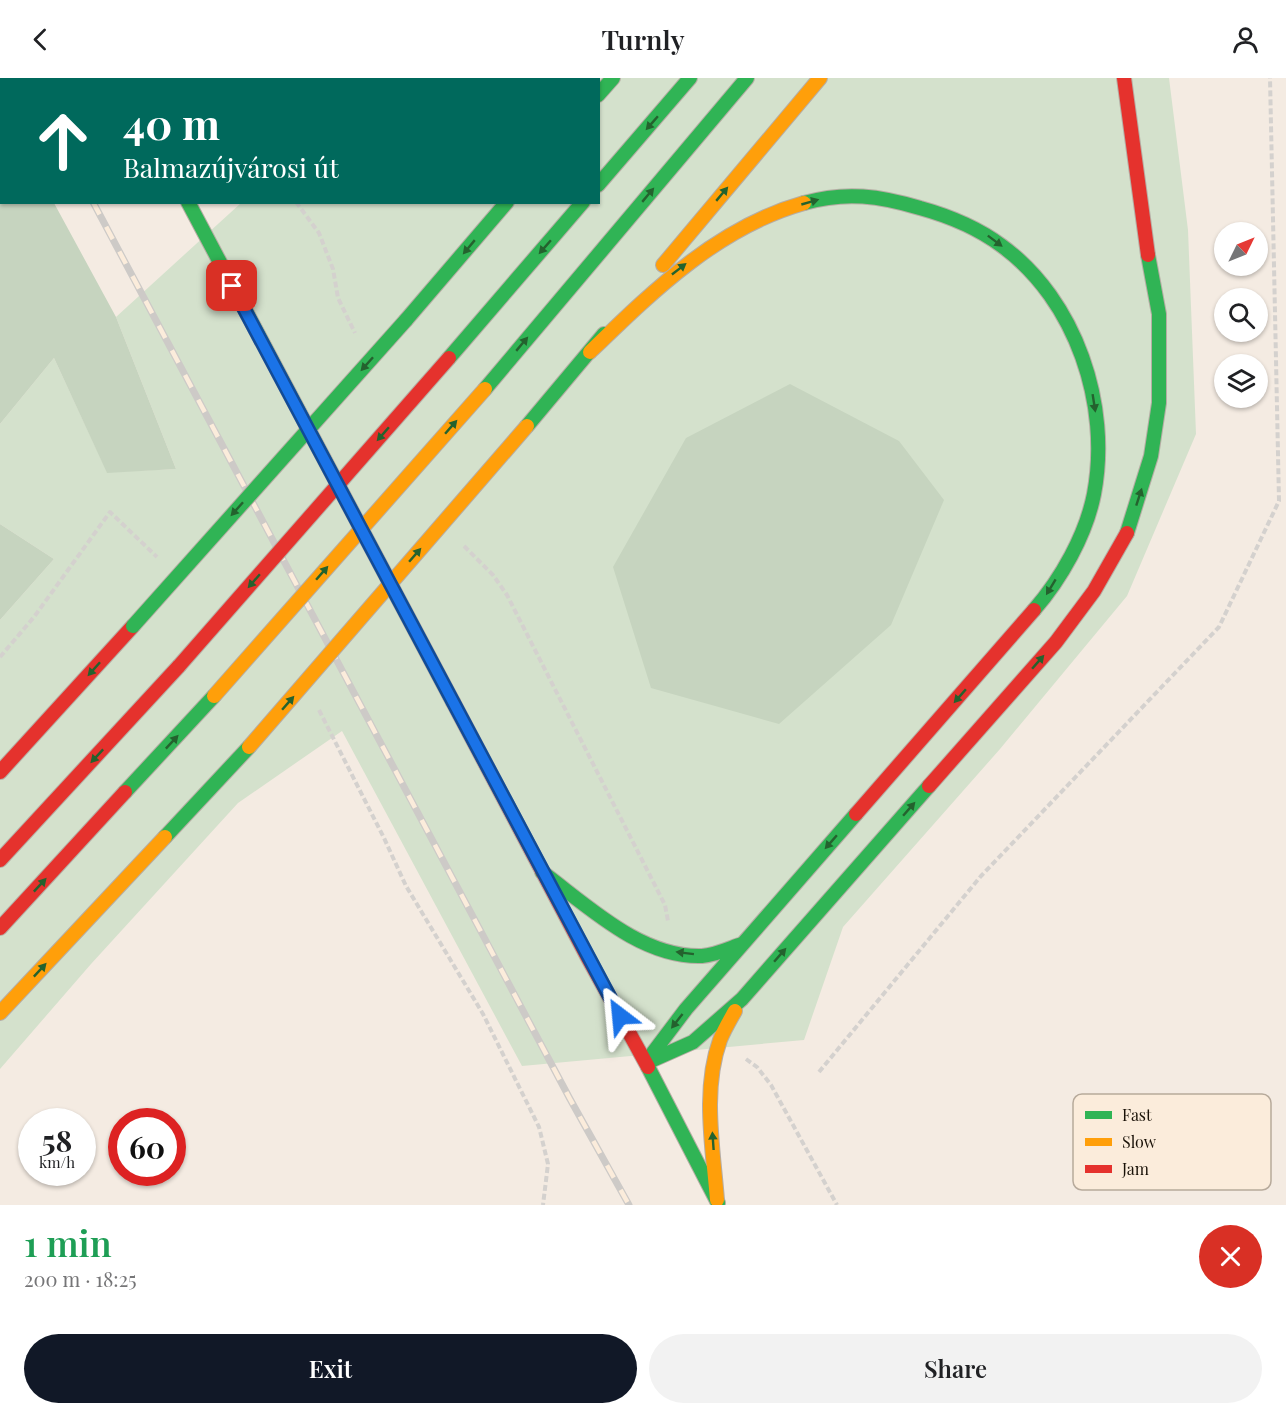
<!DOCTYPE html>
<html lang="en">
<head>
<meta charset="utf-8">
<style>
	:root { --surface:#fff; --page:#f2f2f2; --text:#202124; --muted:#757577; --accent:#111827 }
	body { margin:0; font-family:"Playfair Display",serif; background:var(--page); color:var(--text); height:100vh; display:flex; flex-direction:column; font-size:22px; white-space:nowrap }
	* { box-sizing:border-box; margin:0 }
	p { font-size:20px; color:var(--muted) }
	.icon { flex:none; width:33px; height:33px; fill:none; stroke:currentColor; stroke-width:2; stroke-linecap:round; stroke-linejoin:round }
	.map { position:relative; height:1127px; overflow:hidden }
	.drawer { display:flex; flex-direction:column; background:var(--surface); flex:1 }
	.drawer>* { flex:none }
	.guide { position:absolute; left:0px; top:0px; width:600px; height:126px; box-shadow:0 2px 4px #0004; background:#00695c; color:#fff; overflow:hidden }
	.needle { width:39px; rotate:47deg }
	.controls { position:absolute; left:1214px; top:144px; display:grid; gap:12px }
	.controls a { display:grid; place-items:center; width:54px; height:54px; border-radius:50%; background:var(--surface); box-shadow:0 2px 4px #0004; font-size:30px }
	.speed { position:absolute; left:18px; top:1030px; display:flex; gap:12px; font-size:30px; font-weight:700; text-align:center }
	.speed>* { display:grid; place-content:center; width:78px; height:78px; border-radius:50%; background:var(--surface); box-shadow:0 2px 4px #0004; line-height:1 }
	.speed small { font-size:15px; font-weight:400 }
	.speed .limit { border:9px solid #d22; background:#fff; color:#111 }
	.pin { position:absolute; display:grid; place-items:center; width:51px; height:51px; color:#fff; margin:-26px; border-radius:12px; box-shadow:0 3px 9px #0006 }
	.me { position:absolute; width:66px; margin:-33px; rotate:331deg; stroke-linejoin:round; filter:drop-shadow(0 0 4px #0008) }
	.turn { display:flex; align-items:center; gap:21px; height:126px; padding:0 24px; font-size:27px }
	.turn .icon { width:78px; height:78px; stroke-width:2.5 }
	.turn b { display:block; font-size:42px; line-height:51px }
	.round { display:grid; place-items:center; flex:none; width:63px; height:63px; border-radius:32px; background:var(--page) }
	.overview { display:flex; align-items:center; justify-content:space-between; height:102px; padding:0 24px }
	h1 { font-size:36px; font-weight:600; line-height:45px; color:#1e9e55 }
	.primary-button { display:flex; gap:12px; margin-top:auto; padding:12px 24px }
	.primary-button a { flex:1; height:69px; border-radius:36px; background:var(--accent); color:#fff; font-size:24px; font-weight:600; line-height:69px; text-align:center }
	.primary-button a+a { background:var(--page); color:var(--text) }
	header { display:flex; justify-content:space-between; align-items:center; height:78px; padding:0 24px; background:var(--surface); font-size:27px; font-weight:600 }
	.map>svg:first-child { display:block }
	.green { fill:#d4e1cc }
	.forest { fill:#c6d4bf }
	.lines { fill:none; stroke-linecap:round; stroke-linejoin:round }
	.fast-casing { stroke:#b6ada4; stroke-width:16 }
	.slow-casing { stroke:#b6ada4; stroke-width:16 }
	.jam-casing { stroke:#b6ada4; stroke-width:16 }
	.path { stroke:#d4d1ce; stroke-width:4; stroke-dasharray:6 3; stroke-linecap:butt }
	.fast { stroke:#30b455; stroke-width:14 }
	.slow { stroke:#ff9f0a; stroke-width:14 }
	.jam { stroke:#e5322d; stroke-width:14 }
	.rail-casing { stroke:#cdcac7; stroke-width:7 }
	.rail { stroke:#fbecdb; stroke-width:4.5; stroke-dasharray:14; stroke-linecap:butt }
	.fast-bridge-casing { stroke:#b6ada4; stroke-width:16; stroke-linecap:butt }
	.slow-bridge-casing { stroke:#b6ada4; stroke-width:16; stroke-linecap:butt }
	.jam-bridge-casing { stroke:#b6ada4; stroke-width:16; stroke-linecap:butt }
	.fast-bridge { stroke:#30b455; stroke-width:14 }
	.slow-bridge { stroke:#ff9f0a; stroke-width:14 }
	.jam-bridge { stroke:#e5322d; stroke-width:14 }
	.oneway { fill:#24622e }
	.route-casing { stroke:#114b97; stroke-width:15 }
	.route { stroke:#1a73e8; stroke-width:10 }
	.key { fill:#fbecdb; stroke:#b7aa9b; stroke-width:1.5 }
	.key-label { font-size:16px; fill:#191107 }
</style>
</head>
<body>
<header><svg class="icon" aria-label="back" viewBox="0 0 24 24"><path d="M15 5l-7 7 7 7"/></svg>Turnly<svg class="icon" aria-label="person" viewBox="0 0 24 24"><circle cx="12" cy="8" r="4"/><path d="M4 21q1-7 8-7t8 7"/></svg></header>
<div class="map">
<svg width="1286" height="1127" viewBox="0 0 1286 1127">
	<rect width="100%" height="100%" fill="#f4ebe2"/>
	<path class="green" d="M383,0H1169L1188,152L1196,356L1127,518L1000,671L843,849L804,962L522,988L342,653L238,725L91,886L0,991V542L54,481L0,446V346L54,280L107,394L176,391L116,239L241,125L598,124V2L375,1Z"/>
	<path class="forest" d="M0,27L2,124L54,125L116,239L176,391L107,395L54,280L0,346Z
		M790,306L899,363L944,422L891,547L779,646L651,610L613,489L686,360Z
		M0,446L54,481L0,542Z"/>
	<g class="lines">
		<g class="fast-casing">
			<path id="fast" d="M598,17L613,0
				M598,107L690,0
				M188,124L453,624
				M804,125C846,113 880,118 920,130C949,138 978,150 1002,168C1076,222 1111,327 1094,416C1086,457 1061,501 1034,532
				M406,242L507,124
				M449,280L583,124
				M485,311L747,0
				M527,348L604,256
				M1127,455L1151,378L1159,325V236L1148,177
				M125,714L214,618
				M165,759L249,669
				M542,794C588,828 641,880 702,878C716,877 730,870 742,866
				M646,984L686,931L856,736
				M648,984L693,964L742,921L929,708
				M648,989L718,1125"/>
		</g>
		<g class="slow-casing">
			<path id="slow" d="M122,0L123,2
				M663,187L820,0
				M590,274C653,213 718,149 804,125
				M0,935L165,759
				M717,1122C713,1070 702,1012 720,962C724,952 730,942 735,933"/>
		</g>
		<g class="jam-casing">
			<path id="jam" d="M1124,0L1148,177
				M453,624L588,880L648,989
				M0,694L133,548
				M929,708L1056,564L1094,513L1127,455
				M856,736L1034,532
				M0,782L179,588
				M0,850L125,714"/>
		</g>
		<path class="path" d="M228,0V2
			M296,124L319,155L333,191L338,220L355,255
			M464,468L493,497L507,517L665,827L668,843
			M0,579L34,539L110,434L157,479
			M319,632L384,760L406,808L483,936L539,1049L548,1086L543,1127
			M746,981L757,989L771,1007L837,1127
			M819,994L981,798L1219,549L1279,423L1270,0"/>
		<use href="#fast" class="fast"/>
		<use href="#slow" class="slow"/>
		<use href="#jam" class="jam"/>
		<g class="rail-casing">
			<path id="rail" d="M26,0L27,2
				M93,124L570,1021L629,1127"/>
		</g>
		<use href="#rail" class="rail"/>
		<g class="fast-bridge-casing">
			<path id="fast-bridge" d="M133,548L406,242"/>
		</g>
		<g class="slow-bridge-casing">
			<path id="slow-bridge" d="M214,618L485,311
				M249,669L527,348"/>
		</g>
		<g class="jam-bridge-casing">
			<path id="jam-bridge" d="M179,588L449,280"/>
		</g>
		<use href="#fast-bridge" class="fast-bridge"/>
		<use href="#slow-bridge" class="slow-bridge"/>
		<use href="#jam-bridge" class="jam-bridge"/>
	</g>
	<defs><path id="oneway-solid" d="M-6-.8H1V-3.2L6.5 0L1 3.2V.8H-6Z" transform="scale(1.5)"/></defs>
	<g class="oneway">
		<use href="#oneway-solid" transform="translate(652 45) rotate(131)"/>
		<use href="#oneway-solid" transform="translate(722 116) rotate(-50)"/>
		<use href="#oneway-solid" transform="translate(648 117) rotate(-50)"/>
		<use href="#oneway-solid" transform="translate(810 124) rotate(-16)"/>
		<use href="#oneway-solid" transform="translate(995 163) rotate(37)"/>
		<use href="#oneway-solid" transform="translate(469 169) rotate(130)"/>
		<use href="#oneway-solid" transform="translate(545 169) rotate(131)"/>
		<use href="#oneway-solid" transform="translate(679 191) rotate(-38)"/>
		<use href="#oneway-solid" transform="translate(522 266) rotate(-50)"/>
		<use href="#oneway-solid" transform="translate(367 286) rotate(132)"/>
		<use href="#oneway-solid" transform="translate(1094 325) rotate(81)"/>
		<use href="#oneway-solid" transform="translate(451 349) rotate(-49)"/>
		<use href="#oneway-solid" transform="translate(383 356) rotate(131)"/>
		<use href="#oneway-solid" transform="translate(1139 419) rotate(-72)"/>
		<use href="#oneway-solid" transform="translate(237 431) rotate(132)"/>
		<use href="#oneway-solid" transform="translate(415 477) rotate(-49)"/>
		<use href="#oneway-solid" transform="translate(322 495) rotate(-49)"/>
		<use href="#oneway-solid" transform="translate(254 503) rotate(131)"/>
		<use href="#oneway-solid" transform="translate(1051 509) rotate(121)"/>
		<use href="#oneway-solid" transform="translate(1038 584) rotate(-49)"/>
		<use href="#oneway-solid" transform="translate(94 591) rotate(132)"/>
		<use href="#oneway-solid" transform="translate(960 618) rotate(131)"/>
		<use href="#oneway-solid" transform="translate(288 625) rotate(-49)"/>
		<use href="#oneway-solid" transform="translate(172 664) rotate(-47)"/>
		<use href="#oneway-solid" transform="translate(97 678) rotate(133)"/>
		<use href="#oneway-solid" transform="translate(909 731) rotate(-49)"/>
		<use href="#oneway-solid" transform="translate(831 764) rotate(131)"/>
		<use href="#oneway-solid" transform="translate(40 807) rotate(-47)"/>
		<use href="#oneway-solid" transform="translate(685 875) rotate(-173)"/>
		<use href="#oneway-solid" transform="translate(780 877) rotate(-49)"/>
		<use href="#oneway-solid" transform="translate(40 892) rotate(-47)"/>
		<use href="#oneway-solid" transform="translate(677 943) rotate(128)"/>
		<use href="#oneway-solid" transform="translate(713 1063) rotate(-94)"/>
	</g>
	<g class="lines">
		<g class="route-casing">
			<path id="route" d="M232,208L620,938"/>
		</g>
		<use href="#route" class="route"/>
	</g>
	<rect x="1073" y="1016" width="198" height="96" rx="9" class="key"/>
	<rect x="1085" y="1033" width="27" height="8" fill="#30b455"/>
	<rect x="1085" y="1060" width="27" height="8" fill="#ff9f0a"/>
	<rect x="1085" y="1087" width="27" height="8" fill="#e5322d"/>
	<g class="key-label">
		<text x="1122" y="1043">Fast</text>
		<text x="1122" y="1070">Slow</text>
		<text x="1122" y="1097">Jam</text>
	</g>
</svg>
<div class="controls">
<a><svg class="needle" viewBox="-14 -14 28 28"><path d="M0-13l5 13h-10z" fill="#e53935"/><path d="M0 13l5-13h-10z" fill="#757577"/></svg></a>
<a><svg class="icon" aria-label="search" viewBox="0 0 24 24"><circle cx="10" cy="10" r="6"/><path d="M15 15l6 6"/></svg></a>
<a><svg class="icon" aria-label="layers" viewBox="0 0 24 24"><path d="M12 4l9 5-9 5-9-5zM3 14l9 5 9-5"/></svg></a>
</div>
<div class="speed"><div>58<small>km/h</small></div><div class="limit">60</div></div>
<div class="pin" style="left:232px;top:208px;background:#d93025"><svg class="icon" aria-label="arrive" viewBox="0 0 24 24"><path d="M6 21V4h12l-3 4 3 4H6"/></svg></div>
<svg class="me" style="left:620px;top:938px" viewBox="-20 -20 40 40"><path d="M0-17L14 15 0 8-14 15z" fill="#1a73e8" stroke="#fff" stroke-width="4"/></svg>
<div class="guide">
<div class="turn"><svg class="icon" aria-label="ahead" viewBox="0 0 24 24"><path d="M12 20V5M6 11l6-6 6 6"/></svg><div><b>40 m</b>Balmazújvárosi út</div></div>
</div>
</div>
<section class="drawer">
<div class="overview"><div><h1>1 min</h1><p>200 m · 18:25</p></div><a class="round" style="background:#d93025;color:#fff"><svg class="icon" aria-label="close" viewBox="0 0 24 24"><path d="M6 6l12 12M18 6L6 18"/></svg></a></div>
<div class="primary-button"><a>Exit</a><a>Share</a></div>
</section>
</body>
</html>
